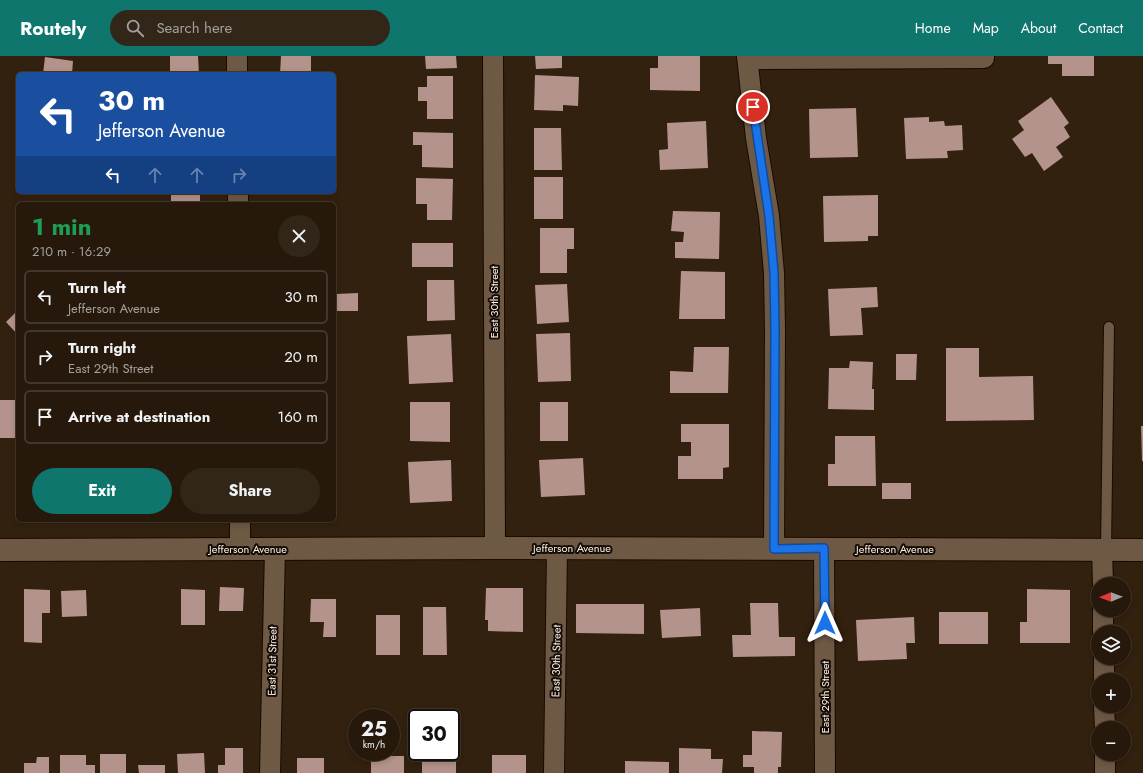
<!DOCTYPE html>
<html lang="en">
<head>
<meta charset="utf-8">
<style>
	:root { --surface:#26190b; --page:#322619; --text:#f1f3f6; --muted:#a4a09d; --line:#42382c; --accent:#0f766e }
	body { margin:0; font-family:Jost,sans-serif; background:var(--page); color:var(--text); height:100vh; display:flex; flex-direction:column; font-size:15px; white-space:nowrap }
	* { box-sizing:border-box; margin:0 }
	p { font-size:13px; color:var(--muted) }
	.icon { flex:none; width:22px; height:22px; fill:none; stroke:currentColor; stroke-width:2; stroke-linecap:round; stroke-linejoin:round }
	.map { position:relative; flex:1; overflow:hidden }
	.sheet { position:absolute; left:16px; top:146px; width:320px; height:320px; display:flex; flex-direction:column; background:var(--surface); border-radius:6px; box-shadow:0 2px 6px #0003,0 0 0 1px var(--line) }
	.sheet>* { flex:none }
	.hud { position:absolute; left:16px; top:16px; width:320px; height:122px; border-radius:6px; box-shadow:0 2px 6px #0003,0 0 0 1px var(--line); background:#1a4fa0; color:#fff; overflow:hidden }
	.needle { width:26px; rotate:269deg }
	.buttons { position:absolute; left:1091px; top:521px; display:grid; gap:8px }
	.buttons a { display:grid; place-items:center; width:40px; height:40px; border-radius:50%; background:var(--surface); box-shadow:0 2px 6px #0003,0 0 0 1px var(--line); font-size:20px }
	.speed { position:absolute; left:348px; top:653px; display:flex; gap:8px; font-size:20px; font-weight:700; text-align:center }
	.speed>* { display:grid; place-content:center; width:52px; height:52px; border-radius:50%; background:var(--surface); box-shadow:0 2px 6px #0003,0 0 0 1px var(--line); line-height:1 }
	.speed small { font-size:10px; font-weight:400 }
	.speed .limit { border:2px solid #111; border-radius:6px; background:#fff; color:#111 }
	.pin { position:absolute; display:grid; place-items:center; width:34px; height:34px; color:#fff; margin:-17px; border:2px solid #fff; border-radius:50%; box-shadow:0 1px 4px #0007 }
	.me { position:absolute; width:44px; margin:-22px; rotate:0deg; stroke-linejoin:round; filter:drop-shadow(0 0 3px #0008) }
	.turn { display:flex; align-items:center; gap:14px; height:84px; padding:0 16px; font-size:18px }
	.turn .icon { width:52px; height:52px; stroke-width:2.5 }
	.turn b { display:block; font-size:28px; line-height:34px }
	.lanes { display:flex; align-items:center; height:38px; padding:0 16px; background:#0003; justify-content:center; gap:20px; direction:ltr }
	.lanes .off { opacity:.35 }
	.round { display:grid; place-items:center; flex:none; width:42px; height:42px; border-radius:21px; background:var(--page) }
	.summary { display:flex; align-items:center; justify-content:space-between; height:68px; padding:0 16px }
	h1 { font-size:24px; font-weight:700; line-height:30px; color:#1e9e55 }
	.action { display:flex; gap:8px; margin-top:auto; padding:8px 16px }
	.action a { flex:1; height:46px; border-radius:24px; background:var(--accent); color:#fff; font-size:16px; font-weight:700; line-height:46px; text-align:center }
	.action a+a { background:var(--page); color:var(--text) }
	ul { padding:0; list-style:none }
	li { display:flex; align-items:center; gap:12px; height:54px; margin:0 8px 6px; padding:0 8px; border:2px solid var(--line); border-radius:6px }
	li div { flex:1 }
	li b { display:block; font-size:15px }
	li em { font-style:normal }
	header { display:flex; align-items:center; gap:24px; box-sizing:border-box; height:56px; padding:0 20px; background:var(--accent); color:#fff }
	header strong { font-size:19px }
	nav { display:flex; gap:22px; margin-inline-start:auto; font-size:14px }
	.search { width:280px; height:36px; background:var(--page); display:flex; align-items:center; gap:10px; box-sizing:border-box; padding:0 14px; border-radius:22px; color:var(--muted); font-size:15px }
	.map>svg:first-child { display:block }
	.building { fill:#b3938b }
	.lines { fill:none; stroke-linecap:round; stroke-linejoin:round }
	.lane-casing { stroke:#1a0a00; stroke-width:12 }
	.street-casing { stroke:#1a0a00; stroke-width:22 }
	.secondary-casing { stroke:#1a0a00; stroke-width:24 }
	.lane { stroke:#6e5945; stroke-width:10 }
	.street { stroke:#6e5945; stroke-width:20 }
	.secondary { stroke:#6e5945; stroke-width:22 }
	.route-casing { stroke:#114b97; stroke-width:10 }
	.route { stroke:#1a73e8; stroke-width:7 }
	.labels { text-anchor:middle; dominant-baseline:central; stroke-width:4; stroke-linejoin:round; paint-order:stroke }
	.street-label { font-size:11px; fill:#fdf1e6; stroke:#140c05 }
</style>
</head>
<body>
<header>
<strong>Routely</strong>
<div class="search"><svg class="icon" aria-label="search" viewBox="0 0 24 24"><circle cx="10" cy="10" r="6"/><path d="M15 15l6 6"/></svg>Search here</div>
<nav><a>Home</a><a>Map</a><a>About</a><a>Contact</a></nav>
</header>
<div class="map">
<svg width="1143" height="717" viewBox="0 0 1143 717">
	<rect width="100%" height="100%" fill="#33210f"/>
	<path class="building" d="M170,0H198L199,18H170Z
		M281,0H311V18H280Z
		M425,0H456L457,12L426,13Z
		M535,0H562V12L536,13Z
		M658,0H700V35L650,34V12H658Z
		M1048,0H1094V20H1062V8H1048Z
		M45,1L73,5L72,18H43Z
		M535,19L579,21L578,50L563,49V55L534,54Z
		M427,20H453V63H427V45H418V31H427Z
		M1051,41L1069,67L1064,71L1070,81L1056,91L1063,101L1044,115L1032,97L1025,101L1012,83L1024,74L1018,65Z
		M856,52L858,101L810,102L809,53Z
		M929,61V66L944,65L945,70L962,69L963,94L947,95L948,102L906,103L904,62Z
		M706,65L708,112L660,114L659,94L668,93L667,67Z
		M534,72H561L562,114H534Z
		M413,76L453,77V112L422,111V89H413Z
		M534,121H563V163H534Z
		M416,122L453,123L452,164H427V148H416Z
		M171,136H200V148H171Z
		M878,139V180H868V185L824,186L823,140Z
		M673,155L720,156L719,203L675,202V186H683L684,176L671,175Z
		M540,172H574V193H567V217H540Z
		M412,187H453V211H412Z
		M681,215L725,216V263H679Z
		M427,224H454L455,264L427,265Z
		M567,228L569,266L537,268L535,229Z
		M877,231L878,251L861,252L863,279L830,280L828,233Z
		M358,237V255H336V238Z
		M18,254V279L6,266Z
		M570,277L571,325L538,326L536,278Z
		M451,278L453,326L409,328L407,280Z
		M694,291H729L728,337H670V315L693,316Z
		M946,292H979V321L1033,320L1034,364L946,365Z
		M896,298H917L916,324H896Z
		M850,305L873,306L872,333H874V354L828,353L829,312H849Z
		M0,344H18V382H0Z
		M410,346H450V386L410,385Z
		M540,346H568V385H540Z
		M681,368H729V411L723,412V423H678V400H691V386H681Z
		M1141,370H1143V405H1142Z
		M835,380H875L876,430H828V408H835Z
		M583,402L585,439L541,441L539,404Z
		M451,404L452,445L410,447L408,406Z
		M882,427H911V443H882Z
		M220,531L244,532L243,555H219Z
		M486,532H523V576L488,575V564H485Z
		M24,533L50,534V557H42V587L24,586Z
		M181,533L205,534V569H181Z
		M1027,533L1070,534V587H1020V566H1027Z
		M86,534L87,560L62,561L61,535Z
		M311,543H336V581H323L324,566H310Z
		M750,547H778L779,581H795V600L733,601L732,579H751Z
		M576,548H644V578L576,577Z
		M423,551H446L447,599H423Z
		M700,552L701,580L662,582L660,554Z
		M939,556H988V588H939Z
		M376,559H400V599H376Z
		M914,561L915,587H906L907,603L858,605L856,564Z
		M752,675L782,676L781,711H778V717H754V711H743V699H752Z
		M225,692H243V717H218V709H225Z
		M679,692L711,693V703H723L722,717H679Z
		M422,696H447V702H456V717H422Z
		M204,697L205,717H178L177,698Z
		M100,698H126V717H100Z
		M60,699H86V709H95V717H60Z
		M492,699H526V717H492Z
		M371,700H404V717H371Z
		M37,701H49V717H24V707H36Z
		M297,702H324V717H297Z
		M625,705L669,706V717H625Z
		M138,709H165V717H139Z"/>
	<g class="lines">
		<g class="lane-casing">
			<path id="lane" d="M1106,494L1109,271"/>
		</g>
		<g class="street-casing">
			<path id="street" d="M237,0V18
				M493,0L495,492
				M747,0L756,82L769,160L774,217L775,274L774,493
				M747,3L984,2V0
				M238,136V148
				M240,464V493
				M824,492L825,717
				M1102,494L1103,528
				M1103,554V576
				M1104,602V624
				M1104,650L1105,672
				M1105,698V717
				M270,717L275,493
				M554,717L557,492"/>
		</g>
		<g class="secondary-casing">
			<path id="secondary" d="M0,494L495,492L1143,494"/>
		</g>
		<use href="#lane" class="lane"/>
		<use href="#street" class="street"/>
		<use href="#secondary" class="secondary"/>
	</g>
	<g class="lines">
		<g class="route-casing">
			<path id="route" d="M753,51L769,160L774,217L775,274L774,493L824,492L825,567"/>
		</g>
		<use href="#route" class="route"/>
	</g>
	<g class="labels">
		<g class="street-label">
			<text transform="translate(494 246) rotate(-90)">East 30th Street</text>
			<text x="572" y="492">Jefferson Avenue</text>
			<text x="248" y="493">Jefferson Avenue</text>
			<text x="895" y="493">Jefferson Avenue</text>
			<text transform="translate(272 605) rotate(-89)">East 31st Street</text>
			<text transform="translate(556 605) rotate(-89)">East 30th Street</text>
			<text transform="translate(825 641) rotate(-90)">East 29th Street</text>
		</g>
	</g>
</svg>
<div class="buttons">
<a><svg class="needle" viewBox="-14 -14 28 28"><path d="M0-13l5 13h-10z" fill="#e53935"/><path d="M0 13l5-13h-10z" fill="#a4a09d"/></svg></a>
<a><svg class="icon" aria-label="layers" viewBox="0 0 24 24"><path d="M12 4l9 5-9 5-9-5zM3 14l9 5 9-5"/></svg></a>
<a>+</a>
<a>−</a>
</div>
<div class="speed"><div>25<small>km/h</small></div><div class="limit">30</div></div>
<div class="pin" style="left:753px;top:51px;background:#d93025"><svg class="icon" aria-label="arrive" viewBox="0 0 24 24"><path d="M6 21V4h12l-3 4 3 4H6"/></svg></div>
<svg class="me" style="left:825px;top:567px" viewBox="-20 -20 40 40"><path d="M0-17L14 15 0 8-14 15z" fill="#1a73e8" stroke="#fff" stroke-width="4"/></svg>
<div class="hud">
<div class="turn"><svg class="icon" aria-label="left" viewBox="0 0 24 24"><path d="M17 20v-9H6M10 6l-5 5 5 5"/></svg><div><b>30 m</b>Jefferson Avenue</div></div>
<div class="lanes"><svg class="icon" aria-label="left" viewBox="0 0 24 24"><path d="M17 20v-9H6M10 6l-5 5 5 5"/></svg><svg class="icon off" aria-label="ahead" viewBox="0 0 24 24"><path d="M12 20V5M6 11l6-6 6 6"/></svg><svg class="icon off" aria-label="ahead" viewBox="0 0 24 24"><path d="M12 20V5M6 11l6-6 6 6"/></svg><svg class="icon off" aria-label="right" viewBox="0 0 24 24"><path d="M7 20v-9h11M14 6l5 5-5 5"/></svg></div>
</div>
<section class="sheet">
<div class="summary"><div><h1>1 min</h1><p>210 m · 16:29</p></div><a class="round"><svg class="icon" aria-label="close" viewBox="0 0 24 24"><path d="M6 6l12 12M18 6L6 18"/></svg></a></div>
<ul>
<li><svg class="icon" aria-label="left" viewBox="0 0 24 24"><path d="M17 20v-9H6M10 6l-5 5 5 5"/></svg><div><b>Turn left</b><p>Jefferson Avenue</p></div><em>30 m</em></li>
<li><svg class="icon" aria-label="right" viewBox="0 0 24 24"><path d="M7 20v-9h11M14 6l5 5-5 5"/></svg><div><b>Turn right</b><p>East 29th Street</p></div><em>20 m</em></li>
<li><svg class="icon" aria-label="arrive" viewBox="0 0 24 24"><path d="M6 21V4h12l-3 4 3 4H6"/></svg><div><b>Arrive at destination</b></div><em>160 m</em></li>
</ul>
<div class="action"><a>Exit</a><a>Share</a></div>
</section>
</div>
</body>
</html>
